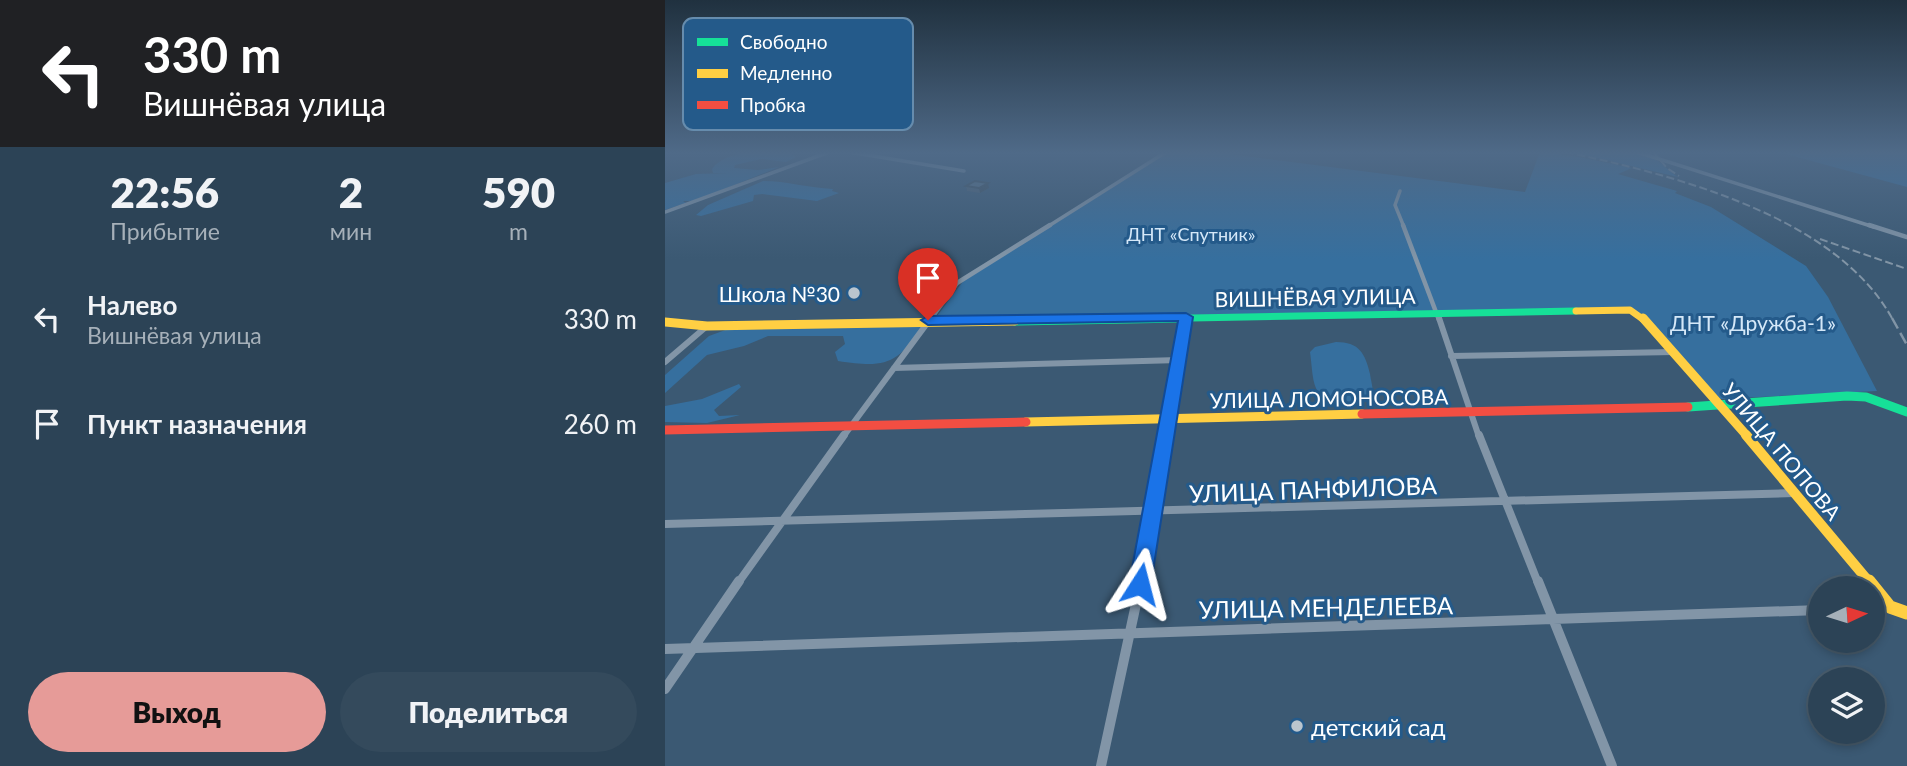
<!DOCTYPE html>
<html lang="ru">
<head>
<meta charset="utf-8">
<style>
	:root { --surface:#2c4356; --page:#344a5c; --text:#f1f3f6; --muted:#a6b0b9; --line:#485c6c; --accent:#e69b98 }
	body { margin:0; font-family:Lato,sans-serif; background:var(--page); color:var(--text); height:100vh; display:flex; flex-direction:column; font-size:26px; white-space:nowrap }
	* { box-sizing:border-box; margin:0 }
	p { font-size:23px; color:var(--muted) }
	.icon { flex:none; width:38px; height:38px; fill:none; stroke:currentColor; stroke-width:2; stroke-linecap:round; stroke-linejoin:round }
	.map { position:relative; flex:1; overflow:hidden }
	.side { display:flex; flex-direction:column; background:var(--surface); width:665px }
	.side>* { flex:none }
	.banner { background:#202124; color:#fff; overflow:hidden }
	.needle { width:46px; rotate:86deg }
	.fabs { position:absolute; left:1143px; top:576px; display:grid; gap:14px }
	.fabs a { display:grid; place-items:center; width:77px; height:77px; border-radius:50%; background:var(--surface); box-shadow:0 4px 10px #0003,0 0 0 2px var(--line); font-size:35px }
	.pin { position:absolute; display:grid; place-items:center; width:60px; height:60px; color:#fff; margin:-72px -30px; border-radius:50% 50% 50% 0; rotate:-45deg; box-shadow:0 0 7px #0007 }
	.pin .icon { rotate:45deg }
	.me { position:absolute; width:77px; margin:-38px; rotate:9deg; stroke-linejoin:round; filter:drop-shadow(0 0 5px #0008) }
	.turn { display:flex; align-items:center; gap:24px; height:147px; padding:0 28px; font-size:32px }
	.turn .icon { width:91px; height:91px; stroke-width:2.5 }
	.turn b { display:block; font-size:49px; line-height:60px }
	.eta { display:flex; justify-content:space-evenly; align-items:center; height:119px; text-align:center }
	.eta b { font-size:42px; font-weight:800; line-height:49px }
	.primary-button { display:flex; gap:14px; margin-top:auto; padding:14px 28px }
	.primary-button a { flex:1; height:80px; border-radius:42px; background:var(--accent); color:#111; font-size:28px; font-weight:800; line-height:80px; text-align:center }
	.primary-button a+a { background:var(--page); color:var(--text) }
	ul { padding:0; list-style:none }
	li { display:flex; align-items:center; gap:21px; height:105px; padding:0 28px }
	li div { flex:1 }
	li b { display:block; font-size:26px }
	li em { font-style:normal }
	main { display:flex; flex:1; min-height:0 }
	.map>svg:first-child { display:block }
	.green { fill:#366f9e }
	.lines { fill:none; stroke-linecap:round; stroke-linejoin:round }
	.street-far4 { stroke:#8295a7; stroke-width:3.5 }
	.street-far3 { stroke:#8295a7; stroke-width:4.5 }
	.street-far2 { stroke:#8295a7; stroke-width:6 }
	.street-far1 { stroke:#8295a7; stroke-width:8 }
	.street { stroke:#8295a7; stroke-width:10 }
	.fast-far1 { stroke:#16e098; stroke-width:7 }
	.fast { stroke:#16e098; stroke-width:9 }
	.slow-far3 { stroke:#ffcf43; stroke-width:7 }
	.slow-far2 { stroke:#ffcf43; stroke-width:9 }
	.slow-far1 { stroke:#ffcf43; stroke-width:10 }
	.slow { stroke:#ffcf43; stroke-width:13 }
	.jam { stroke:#f24e42; stroke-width:9 }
	.rail-far1 { stroke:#8295a6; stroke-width:2; stroke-dasharray:8 3.5; stroke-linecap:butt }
	.rail { stroke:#8295a6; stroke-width:2.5; stroke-dasharray:12 5; stroke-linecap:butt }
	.wall { fill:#4a5f72 }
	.shaded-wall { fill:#3c4e5c }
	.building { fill:#566f84; stroke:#3c4e5c; stroke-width:2 }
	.route { fill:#1a73e8; stroke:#114b97; stroke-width:2 }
	.poi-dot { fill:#bac5ce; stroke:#245a8a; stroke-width:2.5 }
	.labels { text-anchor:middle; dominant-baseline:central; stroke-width:6; stroke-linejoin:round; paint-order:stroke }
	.far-park-label { font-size:18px; fill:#d5e8f8; stroke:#245a8a }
	.poi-label { font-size:21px; fill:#fff; stroke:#245a8a; text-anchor:end }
	.street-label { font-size:21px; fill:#fff; stroke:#245a8a }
	.park-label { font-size:21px; fill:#d5e8f8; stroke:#245a8a }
	.near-street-label { font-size:24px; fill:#fff; stroke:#245a8a }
	.near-poi-label { font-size:24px; fill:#fff; stroke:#245a8a; text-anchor:start }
	.key { fill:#245a8a; stroke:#668cad; stroke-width:2 }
	.key-label { font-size:19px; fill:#fff }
</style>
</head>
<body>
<main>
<section class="side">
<div class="banner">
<div class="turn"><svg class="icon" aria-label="left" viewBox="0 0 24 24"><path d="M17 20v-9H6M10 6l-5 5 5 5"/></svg><div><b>330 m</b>Вишнёвая улица</div></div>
</div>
<div class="eta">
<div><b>22:56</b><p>Прибытие</p></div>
<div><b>2</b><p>мин</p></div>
<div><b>590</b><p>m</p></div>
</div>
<ul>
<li><svg class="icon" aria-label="left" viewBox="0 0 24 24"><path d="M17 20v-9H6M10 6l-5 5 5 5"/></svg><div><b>Налево</b><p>Вишнёвая улица</p></div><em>330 m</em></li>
<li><svg class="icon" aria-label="arrive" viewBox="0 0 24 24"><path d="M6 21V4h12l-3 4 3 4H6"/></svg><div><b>Пункт назначения</b></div><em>260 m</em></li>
</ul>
<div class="primary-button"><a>Выход</a><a>Поделиться</a></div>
</section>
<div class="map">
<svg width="1242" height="766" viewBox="0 0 1242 766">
	<rect width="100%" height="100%" fill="#3b5973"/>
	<path class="green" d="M82,152H123L131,157L121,162L96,159L70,165L69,168L93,170L114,167L30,201H18L21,203L0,210V183L31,174L63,173H48L47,169C54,158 70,155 82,152Z
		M504,152H548L860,192L875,152L914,157L967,168L953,174L1012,191L1010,193L1046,207L1141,266L1163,297L1212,391L1055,399L980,315L960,308L269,320L299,280Z
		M907,152C931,152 963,146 986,157C996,161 1004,172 1013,177Z
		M1114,152H1242V187L1121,154Z
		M98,181C122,181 144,188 168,189L167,191L174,193L152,201L97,194L89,195L88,201L36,216L31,215L43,205Z
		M254,323L258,327C231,365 220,368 173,361L170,352L180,344L178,336H103L79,346L42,355L0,393V375L44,336L63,329Z
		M671,342C694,342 700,353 705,374C706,382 709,389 707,397C698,402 690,402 680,402C645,403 649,380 645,352L650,347Z
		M74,384L76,387L49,410L54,416L75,415L42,423L0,422V406L37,399Z"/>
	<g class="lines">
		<path class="street-far4" d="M184,152L299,171
			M972,152L1209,227
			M735,191L730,205L739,227
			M0,212L164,152
			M382,227L501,152"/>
		<path class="street-far3" d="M738,225L774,320
			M1204,225L1242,237
			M265,320L292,283L385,225
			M521,320V317"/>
		<path class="street-far2" d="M774,318L814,437
			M786,356L1009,352
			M0,362L42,326
			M229,368L514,360
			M178,437L266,318
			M500,437L521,318"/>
		<path class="street-far1" d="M814,435L873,583
			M0,524L1129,493
			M73,583L179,435
			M475,583L501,435"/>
		<path class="street" d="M873,581L947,766
			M1208,607H1223
			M0,649L1155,610
			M0,689L74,581
			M436,766L476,581"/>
		<path class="fast-far1" d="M420,320L911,311"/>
		<path class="fast" d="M350,321L518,318
			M1023,407L1182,396L1201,397L1242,412"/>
		<path class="slow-far3" d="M911,311L965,310L979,320"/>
		<path class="slow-far2" d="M978,318L1083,437
			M0,322L42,326L350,321
			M361,422L697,414"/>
		<path class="slow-far1" d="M1081,435L1205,583"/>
		<path class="slow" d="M1204,581L1225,607L1242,613"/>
		<path class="jam" d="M697,414L1023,407
			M0,430L361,422"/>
		<path class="rail-far1" d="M901,152C1008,175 1172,216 1228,320
			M988,152L1002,168L1014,176
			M1155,239L1242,269"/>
		<path class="rail" d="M1227,318L1242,345"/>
	</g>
	<path class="wall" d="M301,186L324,188L315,193L302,191Z"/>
	<path class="shaded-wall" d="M323,183L324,188L315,193L314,188Z"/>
	<path class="building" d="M310,181L323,183L314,188L301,186Z"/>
	<linearGradient id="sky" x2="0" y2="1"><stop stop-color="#20313f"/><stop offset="0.59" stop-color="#4f6a88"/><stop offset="1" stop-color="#4f6a88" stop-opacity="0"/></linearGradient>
	<rect width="1242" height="259" fill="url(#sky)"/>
	<path class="route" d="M521,313L528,317L486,584L482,590L475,593L467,590L464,584L513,321L263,325L256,320L263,316Z"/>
	<g class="poi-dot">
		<circle cx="189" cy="293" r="7"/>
		<circle cx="632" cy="726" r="7"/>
	</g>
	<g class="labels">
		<g class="far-park-label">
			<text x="526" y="234">ДНТ «Спутник»</text>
		</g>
		<g class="poi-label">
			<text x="175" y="293">Школа №30</text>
		</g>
		<g class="street-label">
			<text transform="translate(650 297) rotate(-1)">ВИШНЁВАЯ УЛИЦА</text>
			<text transform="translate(664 398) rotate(-1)">УЛИЦА ЛОМОНОСОВА</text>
			<text transform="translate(1117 451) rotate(50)">УЛИЦА ПОПОВА</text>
		</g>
		<g class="park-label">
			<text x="1088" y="322">ДНТ «Дружба-1»</text>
		</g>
		<g class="near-street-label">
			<text transform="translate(648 489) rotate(-2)">УЛИЦА ПАНФИЛОВА</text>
			<text transform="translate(661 607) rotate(-1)">УЛИЦА МЕНДЕЛЕЕВА</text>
		</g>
		<g class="near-poi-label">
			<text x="646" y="726">детский сад</text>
		</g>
	</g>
	<rect x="18" y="18" width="230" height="112" rx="10" class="key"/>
	<rect x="32" y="38" width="31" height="8" fill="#16e098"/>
	<rect x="32" y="69" width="31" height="9" fill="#ffcf43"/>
	<rect x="32" y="101" width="31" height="8" fill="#f24e42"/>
	<g class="key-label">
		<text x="75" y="49">Свободно</text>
		<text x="75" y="80">Медленно</text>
		<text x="75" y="112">Пробка</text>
	</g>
</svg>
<div class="fabs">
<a><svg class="needle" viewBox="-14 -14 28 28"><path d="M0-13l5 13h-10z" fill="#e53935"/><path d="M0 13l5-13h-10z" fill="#a6b0b9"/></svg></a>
<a><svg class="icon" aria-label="layers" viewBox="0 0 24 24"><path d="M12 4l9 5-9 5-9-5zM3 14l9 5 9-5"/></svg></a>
</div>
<div class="pin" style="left:263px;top:320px;background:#d93025"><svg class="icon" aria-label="arrive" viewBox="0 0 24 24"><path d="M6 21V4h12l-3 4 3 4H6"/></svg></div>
<svg class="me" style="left:475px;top:584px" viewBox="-20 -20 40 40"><path d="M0-17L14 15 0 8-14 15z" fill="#1a73e8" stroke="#fff" stroke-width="4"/></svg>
</div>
</main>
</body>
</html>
